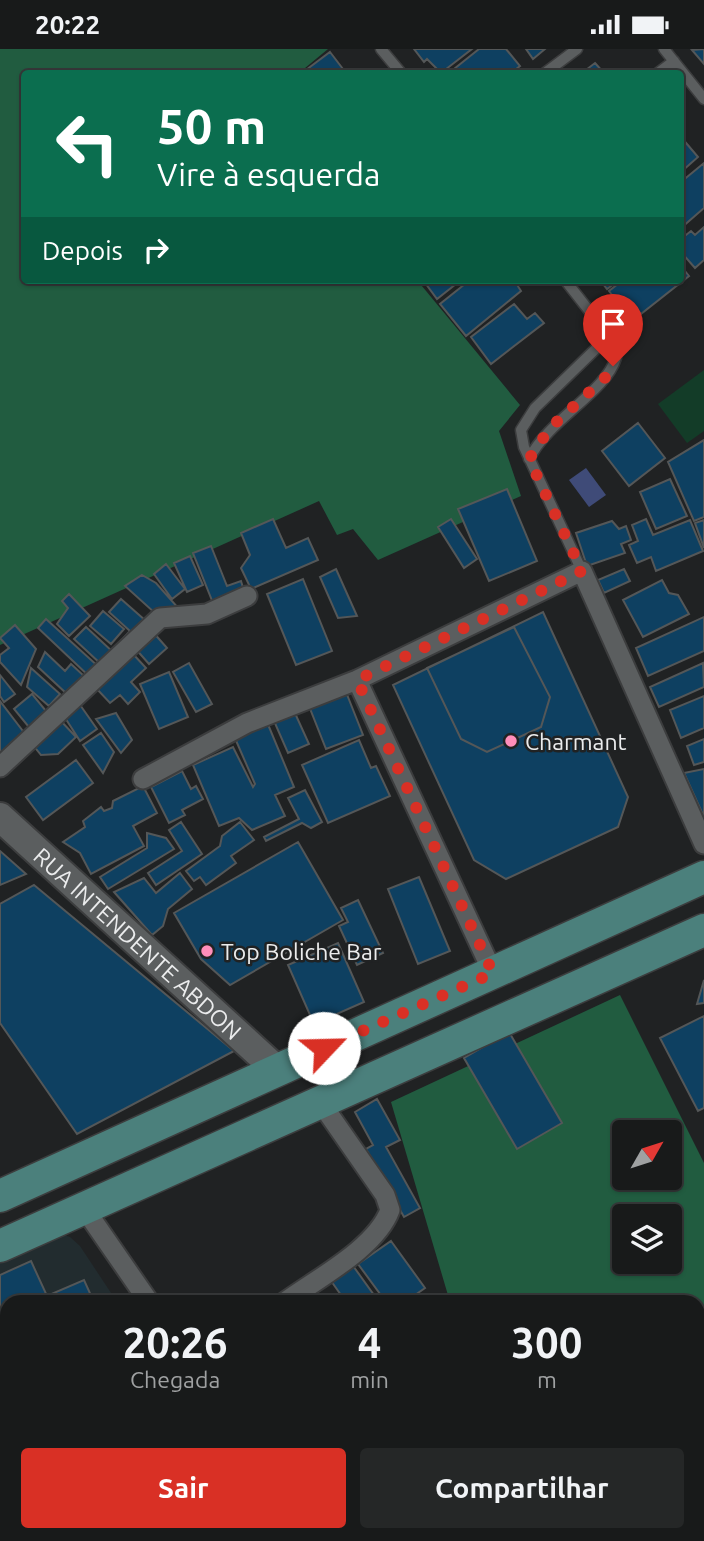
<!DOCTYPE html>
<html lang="pt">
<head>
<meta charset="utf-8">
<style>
	:root { --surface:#181a1a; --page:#252727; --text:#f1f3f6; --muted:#9fa1a2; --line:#363839; --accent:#d93025 }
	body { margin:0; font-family:Ubuntu,sans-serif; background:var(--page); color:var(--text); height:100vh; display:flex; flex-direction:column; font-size:26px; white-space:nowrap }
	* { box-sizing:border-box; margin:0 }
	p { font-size:23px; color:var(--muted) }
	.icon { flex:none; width:38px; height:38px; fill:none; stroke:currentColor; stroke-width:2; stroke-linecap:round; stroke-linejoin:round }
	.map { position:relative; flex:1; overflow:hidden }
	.sheet { position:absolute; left:0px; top:1246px; width:705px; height:247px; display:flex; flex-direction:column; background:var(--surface); border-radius:21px 21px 0 0; box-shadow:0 2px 5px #0004,0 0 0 2px var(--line) }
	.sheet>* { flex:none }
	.top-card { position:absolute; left:21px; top:21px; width:663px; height:214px; border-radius:7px; box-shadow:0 2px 5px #0004,0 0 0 2px var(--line); background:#0b6e4f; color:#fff; overflow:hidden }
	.needle { width:46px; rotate:51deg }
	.fabs { position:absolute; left:612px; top:1071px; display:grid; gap:14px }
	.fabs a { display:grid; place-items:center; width:70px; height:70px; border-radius:7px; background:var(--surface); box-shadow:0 2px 5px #0004,0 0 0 2px var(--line); font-size:35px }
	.pin { position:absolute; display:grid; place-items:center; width:60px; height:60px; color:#fff; margin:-72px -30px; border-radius:50% 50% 50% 0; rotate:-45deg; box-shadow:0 0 7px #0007 }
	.pin .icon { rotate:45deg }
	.me { position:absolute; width:77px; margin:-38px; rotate:66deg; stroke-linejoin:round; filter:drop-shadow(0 0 5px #0008) }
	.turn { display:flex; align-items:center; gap:24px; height:147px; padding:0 21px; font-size:32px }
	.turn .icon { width:91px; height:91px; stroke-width:2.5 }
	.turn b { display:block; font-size:49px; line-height:60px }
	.then { display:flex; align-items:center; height:66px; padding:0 21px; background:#0003; gap:14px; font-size:26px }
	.eta { display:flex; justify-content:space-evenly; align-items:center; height:119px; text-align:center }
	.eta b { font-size:42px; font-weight:700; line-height:49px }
	.cta { display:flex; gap:14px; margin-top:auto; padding:14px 21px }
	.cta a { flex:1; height:80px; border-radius:7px; background:var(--accent); color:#fff; font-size:28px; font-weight:700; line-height:80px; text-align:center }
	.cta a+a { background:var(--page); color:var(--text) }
	.status { display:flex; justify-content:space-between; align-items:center; height:49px; padding:0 35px; background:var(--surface); direction:ltr }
	.status svg { height:19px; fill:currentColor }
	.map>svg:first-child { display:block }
	.built { fill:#222c2f }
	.green { fill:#133c28 }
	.forest { fill:#215c40; fill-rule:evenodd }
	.water { fill:#3f4b78 }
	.building { fill:#0e4061; stroke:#545758; stroke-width:2 }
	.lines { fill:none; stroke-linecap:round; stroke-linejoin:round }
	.lane-casing { stroke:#3c3d3e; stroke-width:13 }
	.street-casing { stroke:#3c3d3e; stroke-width:23 }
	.secondary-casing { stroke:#3c3d3e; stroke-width:32 }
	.primary-casing { stroke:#3c3d3e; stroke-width:35 }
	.lane { stroke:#5b5e5f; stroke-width:10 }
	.street { stroke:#5b5e5f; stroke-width:19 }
	.secondary { stroke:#5b5e5f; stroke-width:28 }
	.primary { stroke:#4b807c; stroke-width:32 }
	.route { stroke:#d93025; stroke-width:12; stroke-dasharray:0 21.6 }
	.poi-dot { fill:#ff8eba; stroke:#202223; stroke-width:2.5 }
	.labels { text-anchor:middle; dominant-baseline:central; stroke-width:5; stroke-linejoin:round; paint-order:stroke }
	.poi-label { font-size:23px; fill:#ebeced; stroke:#202223; text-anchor:start }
	.street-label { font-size:23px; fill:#ebeced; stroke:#202223 }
</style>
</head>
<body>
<div class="status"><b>20:22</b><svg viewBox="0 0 49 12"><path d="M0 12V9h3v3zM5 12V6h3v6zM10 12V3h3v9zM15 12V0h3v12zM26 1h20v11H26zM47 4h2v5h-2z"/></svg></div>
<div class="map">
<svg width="704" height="1492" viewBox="0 0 704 1492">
	<rect width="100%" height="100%" fill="#202223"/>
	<path class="built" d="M60,1184L70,1188L80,1197L117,1253H7V1422L0,1428V1210Z"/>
	<path class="green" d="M704,321V382L687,394L658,355Z"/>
	<path class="forest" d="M0,0H328L299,24H24V231H417L520,356L499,382L521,447L378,511L353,480L337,486L319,452L0,596Z
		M620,946L704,1114V1492H523L521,1486H698V1253H450L391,1053ZM625,1083H670V1129H625ZM625,1167H670V1213H625Z"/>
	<path class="water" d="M586,419L606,446L589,458L569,431Z"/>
	<path class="building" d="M414,0H472L441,24L427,10L424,13Z
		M479,0H506L520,17L511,24H449Z
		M526,0H545L533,10Z
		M704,0V15L692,1Z
		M330,3L346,24H302Z
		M595,14L604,24H582Z
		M681,88L698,108L681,123Z
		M704,114V159L681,179V133Z
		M704,178V211L695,219L681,203V190L691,182L695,186Z
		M681,217L689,227L632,272L609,242L623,231H681Z
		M423,231H461L437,250Z
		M470,231H514L521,242L466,287L440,255Z
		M600,231H619L607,240Z
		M514,255L527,270L535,264L544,274L491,315L471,288Z
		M638,374L665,409L629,437L602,402Z
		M704,391V468L694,472L668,413Z
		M670,430L687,467L656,480L640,443Z
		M507,440L537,512L489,532L458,460Z
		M273,470L286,499L308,489L318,511L251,540L241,519L250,506L241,484Z
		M451,470L477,510L464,519L438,478Z
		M646,470L653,486L690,471L703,502L656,522L651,508L637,514L629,496L638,492L632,476Z
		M704,471V499L695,474Z
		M612,472L619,480L626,477L631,491L621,495L625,504L587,517L576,484Z
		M211,497L227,537L241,532L244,542L213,554L193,504Z
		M190,507L203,536L187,543L174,514Z
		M166,515L185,540L172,550L154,525Z
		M336,520L357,567L338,569L320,528Z
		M624,520L630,532L604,544L598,531Z
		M142,526L156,534L180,561L156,565L125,537Z
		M303,530L332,602L296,616L267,545Z
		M662,531L669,544L678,546L689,565L643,588L623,551Z
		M69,545L90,567L69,587L57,575L68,559L62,552Z
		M121,550L146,572L114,599L130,582L109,563Z
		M103,562L124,580L111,595L90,577Z
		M543,563L628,748L618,778L506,830L474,811L393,636Z
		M704,568V602L648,627L636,599Z
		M46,570L100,619L91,629L38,579Z
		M15,576L36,600L21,636L0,613V606L9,599L0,589Z
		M86,578L114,604L102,616L74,590Z
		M514,578L550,648L541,678L487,703L461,690L427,619Z
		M152,582L167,599L149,615L134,598Z
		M45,603L65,622L71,615L84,627L67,645L38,618Z
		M133,605L146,619L131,633L140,643L128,655L120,646L110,654L96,639Z
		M189,614L212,655L196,663L173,623Z
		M703,614L704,638L659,658L650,638Z
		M31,619L60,645L49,657L27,638Z
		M169,623L188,668L159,680L140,635Z
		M0,626L15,645L4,653L0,647Z
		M346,643L363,686L326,700L309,657Z
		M32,645L51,668L33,683L14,660Z
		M704,647V679L681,689L670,661Z
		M0,652L29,690L0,712Z
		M78,653L97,680L80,692L62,664Z
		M294,662L309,695L288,704L274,672Z
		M116,664L132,691L121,704L96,670Z
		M60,671L76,688L58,705L41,706L33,696Z
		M267,673L294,738L275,746L285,767L252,781L239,769L219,777L193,716L233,698L253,738L255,735L234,687Z
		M101,684L114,703L103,724L83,696Z
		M704,690V713L694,716L687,697Z
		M359,691L371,719L376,717L390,747L328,774L302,716Z
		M76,711L93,734L43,771L26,748Z
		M704,720V768L684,724Z
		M182,722L191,740L196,737L203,750L182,761L185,766L169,774L151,738Z
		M143,737L157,764L133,777L144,797L91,825L80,804L63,793L85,778L83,772L101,758L104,762L112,759L113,752Z
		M305,741L322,773L311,779L302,774L266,792L264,788L299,770L288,749Z
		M181,773L202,805L156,836L148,824L182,802L169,781Z
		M240,773L254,791L231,807L236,814L206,836L200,828L194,832L186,822L220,797L222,787Z
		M147,784L166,789L174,800L108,840L100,828L147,799Z
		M298,793L343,871L230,936L201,910L174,864Z
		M0,802L26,825L0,836Z
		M180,824L192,840L168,860L163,877L152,886L114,843L144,829L156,844Z
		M419,828L450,902L418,915L388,840Z
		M34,836L234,1002L77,1085L0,974V855Z
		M358,851L383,904L357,916L339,877L348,873L341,859Z
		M338,894L364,953L314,975L288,916Z
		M704,931V954L697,955Z
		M704,967V1059L698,1062L660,989Z
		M509,983L562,1074L517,1100L464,1009Z
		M377,1050L400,1091L386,1098L420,1159L404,1168L366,1100L373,1096L355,1063Z
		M391,1192L425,1239L405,1253H386L358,1215Z
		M31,1212L47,1247L84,1231L93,1251L101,1250L103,1253H7V1307L0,1310V1226Z
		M351,1214L379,1253H346L329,1229Z
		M7,1328V1396L0,1399V1332Z
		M7,1480V1486H41L33,1492H6L0,1485Z
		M120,1486H139L145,1492H125Z
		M185,1486H198L204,1492H191Z
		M203,1486H225L226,1487L220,1492H208Z
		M232,1486H263L268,1492H237Z
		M273,1486H284L289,1492H272L269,1489Z
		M411,1486H447L451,1492H405Z
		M455,1486H491L495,1492H458Z"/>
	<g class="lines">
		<g class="lane-casing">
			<path id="lane" d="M381,0L401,24
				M664,0L704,50
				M545,24L577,0
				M658,24L674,12
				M529,410C549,370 605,344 616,309L609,287L565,231
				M582,522L524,398L521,381L535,359L609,287"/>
		</g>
		<g class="street-casing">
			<path id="street" d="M357,631L493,924
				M0,718L160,569L207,565L247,547
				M143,730L247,674L357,631L582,522L704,795
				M84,1159L149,1253
				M285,1253C318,1229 376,1199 390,1161L385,1146L321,1054
				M0,1465L7,1459
				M310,1486L314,1492
				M388,1492L396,1486"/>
		</g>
		<g class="secondary-casing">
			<g id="secondary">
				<path id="s1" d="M0,768L276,1020"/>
			</g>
		</g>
		<g class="primary-casing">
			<path id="primary" d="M0,1147L704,828
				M0,1197L704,881"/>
		</g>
		<use href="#lane" class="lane"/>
		<use href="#street" class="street"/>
		<use href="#secondary" class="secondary"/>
		<use href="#primary" class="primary"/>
	</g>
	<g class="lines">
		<path class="route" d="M324,999L493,924L357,631L582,522L529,410L550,379L608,326L613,317"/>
	</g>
	<g class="poi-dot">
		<circle cx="511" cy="692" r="7"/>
		<circle cx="207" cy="902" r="7"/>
	</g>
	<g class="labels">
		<g class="poi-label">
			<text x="525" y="692">Charmant</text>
			<text x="221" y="902">Top Boliche Bar</text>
		</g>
		<g class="street-label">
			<text stroke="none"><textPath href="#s1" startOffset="187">RUA INTENDENTE ABDON</textPath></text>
		</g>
	</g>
</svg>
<div class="fabs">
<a><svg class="needle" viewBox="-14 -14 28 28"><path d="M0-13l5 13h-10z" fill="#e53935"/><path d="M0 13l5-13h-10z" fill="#9fa1a2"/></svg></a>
<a><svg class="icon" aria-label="layers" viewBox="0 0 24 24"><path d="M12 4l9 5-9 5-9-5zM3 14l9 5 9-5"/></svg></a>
</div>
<div class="pin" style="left:613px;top:317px;background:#d93025"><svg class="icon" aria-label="arrive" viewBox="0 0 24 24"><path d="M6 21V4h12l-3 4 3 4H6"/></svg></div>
<svg class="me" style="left:324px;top:999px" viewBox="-20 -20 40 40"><circle r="19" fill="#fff"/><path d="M0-13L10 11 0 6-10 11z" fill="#d93025"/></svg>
<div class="top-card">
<div class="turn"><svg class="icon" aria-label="left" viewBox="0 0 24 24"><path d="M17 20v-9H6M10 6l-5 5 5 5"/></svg><div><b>50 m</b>Vire à esquerda</div></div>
<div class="then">Depois<svg class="icon" aria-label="right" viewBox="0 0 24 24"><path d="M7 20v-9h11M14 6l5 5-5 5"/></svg></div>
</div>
<section class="sheet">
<div class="eta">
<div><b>20:26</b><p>Chegada</p></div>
<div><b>4</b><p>min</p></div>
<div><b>300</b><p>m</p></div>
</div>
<div class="cta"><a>Sair</a><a>Compartilhar</a></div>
</section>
</div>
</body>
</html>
